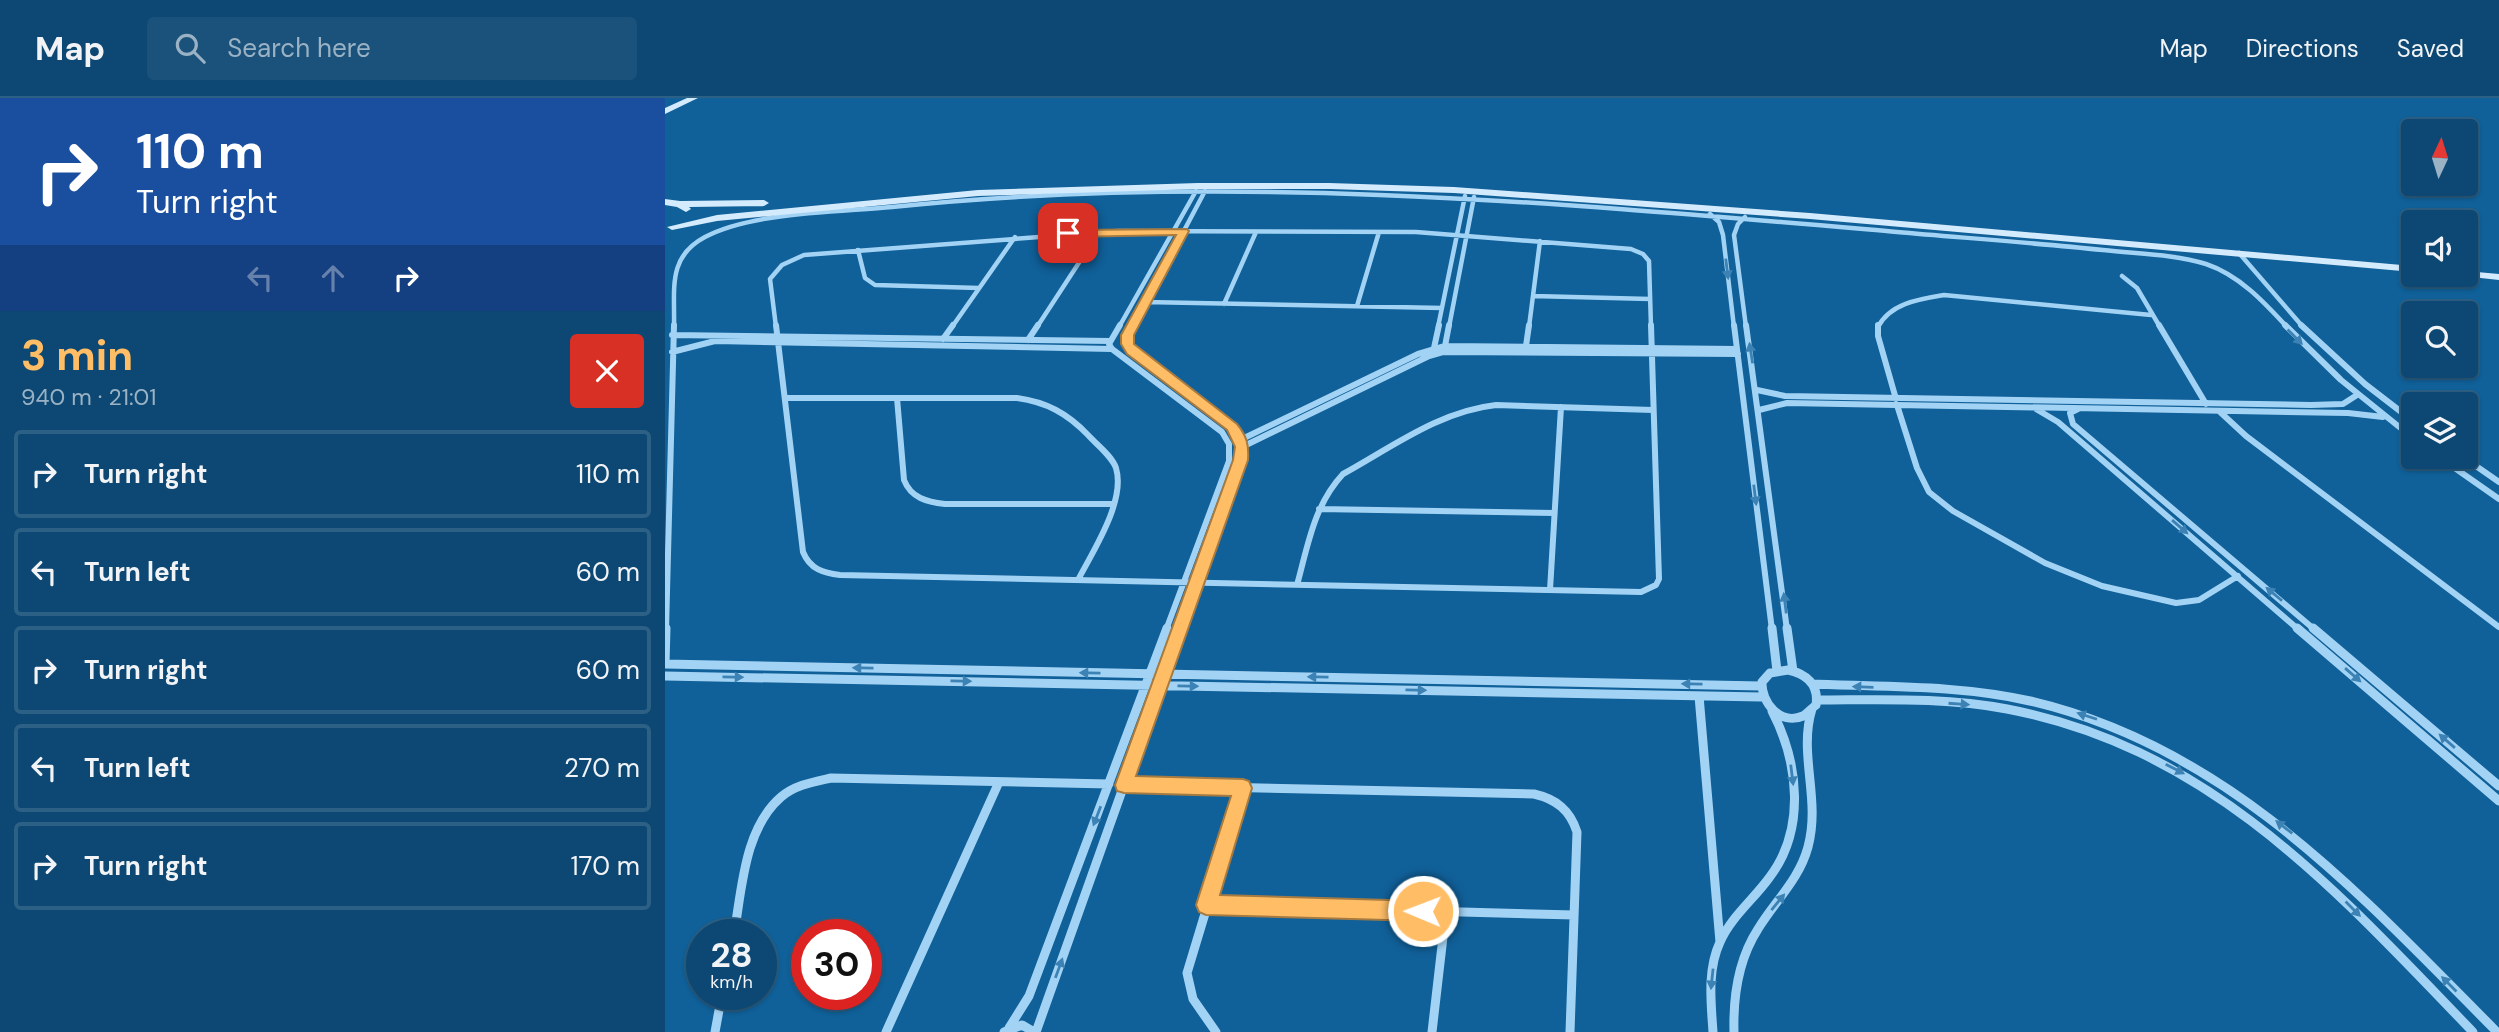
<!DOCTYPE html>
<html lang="en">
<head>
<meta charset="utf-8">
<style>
	:root { --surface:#0c4873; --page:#1a527b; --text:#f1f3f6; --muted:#9ab2c4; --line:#2c6085; --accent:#ffbd66 }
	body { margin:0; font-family:"DM Sans",sans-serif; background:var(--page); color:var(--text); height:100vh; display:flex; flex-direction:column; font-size:26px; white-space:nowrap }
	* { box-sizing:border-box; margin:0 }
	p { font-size:23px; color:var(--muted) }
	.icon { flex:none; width:38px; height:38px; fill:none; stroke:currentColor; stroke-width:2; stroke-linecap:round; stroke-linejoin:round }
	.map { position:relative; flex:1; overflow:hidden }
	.panel { display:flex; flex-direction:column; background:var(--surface); width:665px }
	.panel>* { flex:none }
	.top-card { background:#1a4fa0; color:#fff; overflow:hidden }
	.needle { width:46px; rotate:4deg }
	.fabs { position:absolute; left:1736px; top:21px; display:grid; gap:14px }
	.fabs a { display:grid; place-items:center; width:77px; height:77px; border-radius:7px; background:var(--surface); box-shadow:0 2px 5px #0004,0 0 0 2px var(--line); font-size:35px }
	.speed { position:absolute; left:21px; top:821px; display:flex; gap:14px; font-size:35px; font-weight:700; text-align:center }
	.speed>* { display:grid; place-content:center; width:91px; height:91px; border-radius:50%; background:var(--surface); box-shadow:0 2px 5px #0004,0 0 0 2px var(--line); line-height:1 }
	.speed small { font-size:18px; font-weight:400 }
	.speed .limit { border:10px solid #d22; background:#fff; color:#111 }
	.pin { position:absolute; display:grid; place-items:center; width:60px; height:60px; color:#fff; margin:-30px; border-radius:14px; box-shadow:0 4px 10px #0006 }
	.me { position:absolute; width:77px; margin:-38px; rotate:271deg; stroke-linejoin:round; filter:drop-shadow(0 0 5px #0008) }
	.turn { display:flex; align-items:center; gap:24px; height:147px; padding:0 21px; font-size:32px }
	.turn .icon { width:91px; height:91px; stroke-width:2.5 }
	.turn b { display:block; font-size:49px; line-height:60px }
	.lanes { display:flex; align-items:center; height:66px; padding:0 21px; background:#0003; justify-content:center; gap:35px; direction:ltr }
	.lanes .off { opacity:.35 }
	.round { display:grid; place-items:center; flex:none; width:74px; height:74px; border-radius:7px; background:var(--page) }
	.head { display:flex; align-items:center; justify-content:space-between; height:119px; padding:0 21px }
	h1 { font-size:42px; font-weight:700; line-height:52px; color:var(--accent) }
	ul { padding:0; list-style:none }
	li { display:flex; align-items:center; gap:21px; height:88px; margin:0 14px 10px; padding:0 7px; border:4px solid var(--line); border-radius:7px }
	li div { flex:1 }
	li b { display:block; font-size:26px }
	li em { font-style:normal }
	header { display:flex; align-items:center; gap:42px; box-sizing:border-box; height:98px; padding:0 35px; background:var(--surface); border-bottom:2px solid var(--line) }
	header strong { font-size:33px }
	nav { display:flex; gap:38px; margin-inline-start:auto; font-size:24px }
	.search { width:490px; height:63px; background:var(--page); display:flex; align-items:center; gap:18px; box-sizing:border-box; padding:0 24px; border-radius:7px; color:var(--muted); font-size:26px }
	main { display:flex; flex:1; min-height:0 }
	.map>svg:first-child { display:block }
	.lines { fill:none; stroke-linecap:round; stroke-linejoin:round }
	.street-far2 { stroke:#a3d3f4; stroke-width:4.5 }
	.street-far1 { stroke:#a3d3f4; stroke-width:6 }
	.street { stroke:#a3d3f4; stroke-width:9 }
	.secondary { fill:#d3ebfd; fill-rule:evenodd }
	.oneway { fill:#3c82b4 }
	.route { fill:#ffbd66; stroke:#a67b42; stroke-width:2 }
</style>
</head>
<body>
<header>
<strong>Map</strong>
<div class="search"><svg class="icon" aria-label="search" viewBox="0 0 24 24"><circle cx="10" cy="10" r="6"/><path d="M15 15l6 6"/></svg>Search here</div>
<nav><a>Map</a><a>Directions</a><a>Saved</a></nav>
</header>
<main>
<section class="panel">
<div class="top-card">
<div class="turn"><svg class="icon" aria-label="right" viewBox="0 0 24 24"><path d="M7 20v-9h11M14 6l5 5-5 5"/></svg><div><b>110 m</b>Turn right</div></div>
<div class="lanes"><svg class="icon off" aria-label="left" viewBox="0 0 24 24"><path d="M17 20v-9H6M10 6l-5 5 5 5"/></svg><svg class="icon off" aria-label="ahead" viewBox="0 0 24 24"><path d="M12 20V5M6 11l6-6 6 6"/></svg><svg class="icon" aria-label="right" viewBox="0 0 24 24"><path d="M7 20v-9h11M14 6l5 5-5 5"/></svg></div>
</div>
<div class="head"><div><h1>3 min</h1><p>940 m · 21:01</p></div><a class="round" style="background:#d93025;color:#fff"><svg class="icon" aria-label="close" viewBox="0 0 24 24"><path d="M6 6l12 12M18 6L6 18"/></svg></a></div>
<ul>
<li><svg class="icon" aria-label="right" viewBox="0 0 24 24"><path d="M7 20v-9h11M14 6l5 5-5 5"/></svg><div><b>Turn right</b></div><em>110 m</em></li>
<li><svg class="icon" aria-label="left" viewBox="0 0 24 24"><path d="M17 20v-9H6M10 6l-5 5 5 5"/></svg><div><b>Turn left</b></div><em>60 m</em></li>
<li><svg class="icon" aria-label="right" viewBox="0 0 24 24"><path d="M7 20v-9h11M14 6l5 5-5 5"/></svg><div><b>Turn right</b></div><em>60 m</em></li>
<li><svg class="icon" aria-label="left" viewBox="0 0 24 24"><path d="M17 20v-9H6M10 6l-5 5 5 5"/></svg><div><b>Turn left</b></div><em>270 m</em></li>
<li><svg class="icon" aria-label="right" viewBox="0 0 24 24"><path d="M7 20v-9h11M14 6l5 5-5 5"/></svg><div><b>Turn right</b></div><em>170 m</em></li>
</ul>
</section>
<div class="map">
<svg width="1834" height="934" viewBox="0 0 1834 934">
	<rect width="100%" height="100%" fill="#106099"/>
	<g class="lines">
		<path class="street-far2" d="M1045,116L1054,124L1058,137L1069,229
			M1080,119L1073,126L1069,137L1081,229
			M193,152L200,180L210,187L314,190
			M1574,155L1638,229
			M1457,178L1472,190L1495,229
			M868,198L985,201
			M480,204L777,210
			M559,206L591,134
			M692,208L714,134
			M9,229C10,191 2,159 40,139C87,114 173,114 227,109C563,74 897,105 1232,134C1301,140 1370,145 1438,152C1472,156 1508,156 1541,166C1574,177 1599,204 1622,229
			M111,229L105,181L117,167L139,157L453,133L751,134L966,151L978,156L984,163L986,229
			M287,229L350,139
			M372,229L434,134
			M454,229L531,93
			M468,229L540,93
			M773,229L800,98
			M784,229L809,99
			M864,229L875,143
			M1213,229C1225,205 1255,201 1279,197L1486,217"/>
		<path class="street-far1" d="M111,227L138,454C145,471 158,475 175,477L976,494L991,487L994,481L986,227
			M455,227L444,246L447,251L557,334L564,346V363L501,532
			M468,227L462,246L470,256L567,329L575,342L577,356L514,532
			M1069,227L1107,532
			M1081,227L1122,532
			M1213,227V238L1231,301
			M1494,227L1541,306
			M1620,227L1676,282L1748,340
			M1636,227L1700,286L1748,323
			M7,237L445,243
			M278,241L288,227
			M363,242L373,227
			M780,248L784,227
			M861,248L864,227
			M769,250L774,227
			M7,254L50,243L447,251
			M1092,292L1120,298L1646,307L1678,306L1692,297
			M120,300H352C381,304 402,315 423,337C431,346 447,358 451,370C461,403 428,453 413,482
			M232,300L239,382C246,400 262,404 280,406H449
			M1232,307L1252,370L1264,394L1288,413L1380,465L1437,488L1511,505L1534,502L1573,478
			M1371,311L1393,324L1634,532
			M1413,311L1405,315L1408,326L1650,532
			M1094,312L1122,305L1683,315L1718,319
			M1554,313L1581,338L1834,529
			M575,342L753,256L780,248L1072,251
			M577,349L764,258L778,254L1073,256
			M1774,359L1834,401
			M1798,359L1834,384
			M654,411L889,415
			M632,487C643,447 649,407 678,376C727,349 775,313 831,307L988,312
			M885,492L896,309
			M1,532L9,227"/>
		<path class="street" d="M1107,530L1112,573
			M1122,530L1128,573
			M1632,530L1834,703
			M1648,530L1834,688
			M0,565L1,530
			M0,566L1096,588
			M1123,572C1142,576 1154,587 1151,607C1147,610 1142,616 1138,618C1115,628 1096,604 1097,584L1105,575Z
			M0,578L1096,599
			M1149,586C1220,589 1295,587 1365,603C1563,649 1694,795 1832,934
			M1034,598L1055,844
			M1152,602C1215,602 1280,599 1342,611C1546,650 1671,792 1808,934
			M459,687L869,696C891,701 905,712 912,734L905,934
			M541,807L909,817
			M69,836C77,791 79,731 116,699C130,687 148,684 166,680L444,686
			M344,930L364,898L502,530
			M50,934L57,896
			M221,934L334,684
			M339,934L357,927L369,934
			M371,934L515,530
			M551,934L528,901L522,875L578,690
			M767,934L781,813
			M1048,934C1046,904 1042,872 1055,844C1066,819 1088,802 1104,780C1141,732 1134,665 1107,613
			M1069,934C1068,898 1073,862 1093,831C1110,803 1134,782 1143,749C1156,701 1133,656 1147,611"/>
		<path class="secondary" d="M22,0H33L0,16V10Z
			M533,85H664L789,89L1145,115L1748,168V174L1145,121L789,95L664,91H533L313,98L52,123L7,132L2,129L52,117L313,92Z
			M0,101L15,103L99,102L104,105L99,108L24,109L26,111L21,114L12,109L0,107Z
			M1801,173L1834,176V182L1797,178L1796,177H1801Z"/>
	</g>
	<defs><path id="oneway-solid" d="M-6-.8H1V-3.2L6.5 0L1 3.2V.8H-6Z" transform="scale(1.75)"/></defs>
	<g class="oneway">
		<use href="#oneway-solid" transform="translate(1062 171) rotate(83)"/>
		<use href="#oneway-solid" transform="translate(1630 239) rotate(45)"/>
		<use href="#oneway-solid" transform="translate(1086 255) rotate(-99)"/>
		<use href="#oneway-solid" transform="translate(1090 397) rotate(83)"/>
		<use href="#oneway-solid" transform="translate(1515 429) rotate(41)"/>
		<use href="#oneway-solid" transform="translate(1609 496) rotate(-140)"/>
		<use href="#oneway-solid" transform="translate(1120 505) rotate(-97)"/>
		<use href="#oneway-solid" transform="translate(198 570) rotate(-179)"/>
		<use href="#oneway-solid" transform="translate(425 575) rotate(-179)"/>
		<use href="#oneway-solid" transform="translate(1688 577) rotate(41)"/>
		<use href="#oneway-solid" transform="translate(68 579) rotate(1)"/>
		<use href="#oneway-solid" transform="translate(653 579) rotate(-179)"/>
		<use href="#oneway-solid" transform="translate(296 583) rotate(1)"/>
		<use href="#oneway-solid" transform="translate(1027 586) rotate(-179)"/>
		<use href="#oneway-solid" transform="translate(523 588) rotate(1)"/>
		<use href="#oneway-solid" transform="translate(1198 589) rotate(-178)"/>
		<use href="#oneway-solid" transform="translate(751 592) rotate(1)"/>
		<use href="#oneway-solid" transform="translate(1294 606) rotate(4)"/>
		<use href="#oneway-solid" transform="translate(1422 618) rotate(-162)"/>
		<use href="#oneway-solid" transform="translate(1782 643) rotate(-139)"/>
		<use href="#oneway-solid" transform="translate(1510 671) rotate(27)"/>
		<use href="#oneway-solid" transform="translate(1127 677) rotate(83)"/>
		<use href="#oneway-solid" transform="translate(432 718) rotate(111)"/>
		<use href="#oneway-solid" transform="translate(1619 729) rotate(-142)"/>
		<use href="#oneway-solid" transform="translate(1113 804) rotate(-51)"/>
		<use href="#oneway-solid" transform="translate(1688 811) rotate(45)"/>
		<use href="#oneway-solid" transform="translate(394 870) rotate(-70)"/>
		<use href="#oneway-solid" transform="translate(1047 881) rotate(96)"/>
		<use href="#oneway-solid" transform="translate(1784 886) rotate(-135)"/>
	</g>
	<path class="route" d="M522,131L524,133L469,237V246L572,326C582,338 584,347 583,362L471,678L578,681L584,683L587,690L555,797L758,803L765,806L768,813L765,820L758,823L541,817L534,814L531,807L566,698L459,695L452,693L450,687L568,362L570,349L562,332L462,256L456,246V237L511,137L403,139L398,135L403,132Z"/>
</svg>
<div class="fabs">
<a><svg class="needle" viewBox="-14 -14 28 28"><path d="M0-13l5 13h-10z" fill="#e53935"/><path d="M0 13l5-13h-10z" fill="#9ab2c4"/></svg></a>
<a><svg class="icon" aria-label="sound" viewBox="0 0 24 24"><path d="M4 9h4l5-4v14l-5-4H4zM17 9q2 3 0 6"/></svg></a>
<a><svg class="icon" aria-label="search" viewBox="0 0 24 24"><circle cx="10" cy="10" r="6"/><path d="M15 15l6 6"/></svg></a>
<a><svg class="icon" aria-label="layers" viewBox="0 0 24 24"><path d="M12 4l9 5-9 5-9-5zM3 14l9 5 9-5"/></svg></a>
</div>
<div class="speed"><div>28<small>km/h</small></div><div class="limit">30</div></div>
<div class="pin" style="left:403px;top:135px;background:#d93025"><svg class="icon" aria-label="arrive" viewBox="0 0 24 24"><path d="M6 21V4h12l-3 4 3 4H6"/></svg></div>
<svg class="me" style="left:758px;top:813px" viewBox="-20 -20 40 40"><circle r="17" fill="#ffbd66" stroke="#fff" stroke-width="3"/><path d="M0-11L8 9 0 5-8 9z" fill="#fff"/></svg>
</div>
</main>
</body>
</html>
